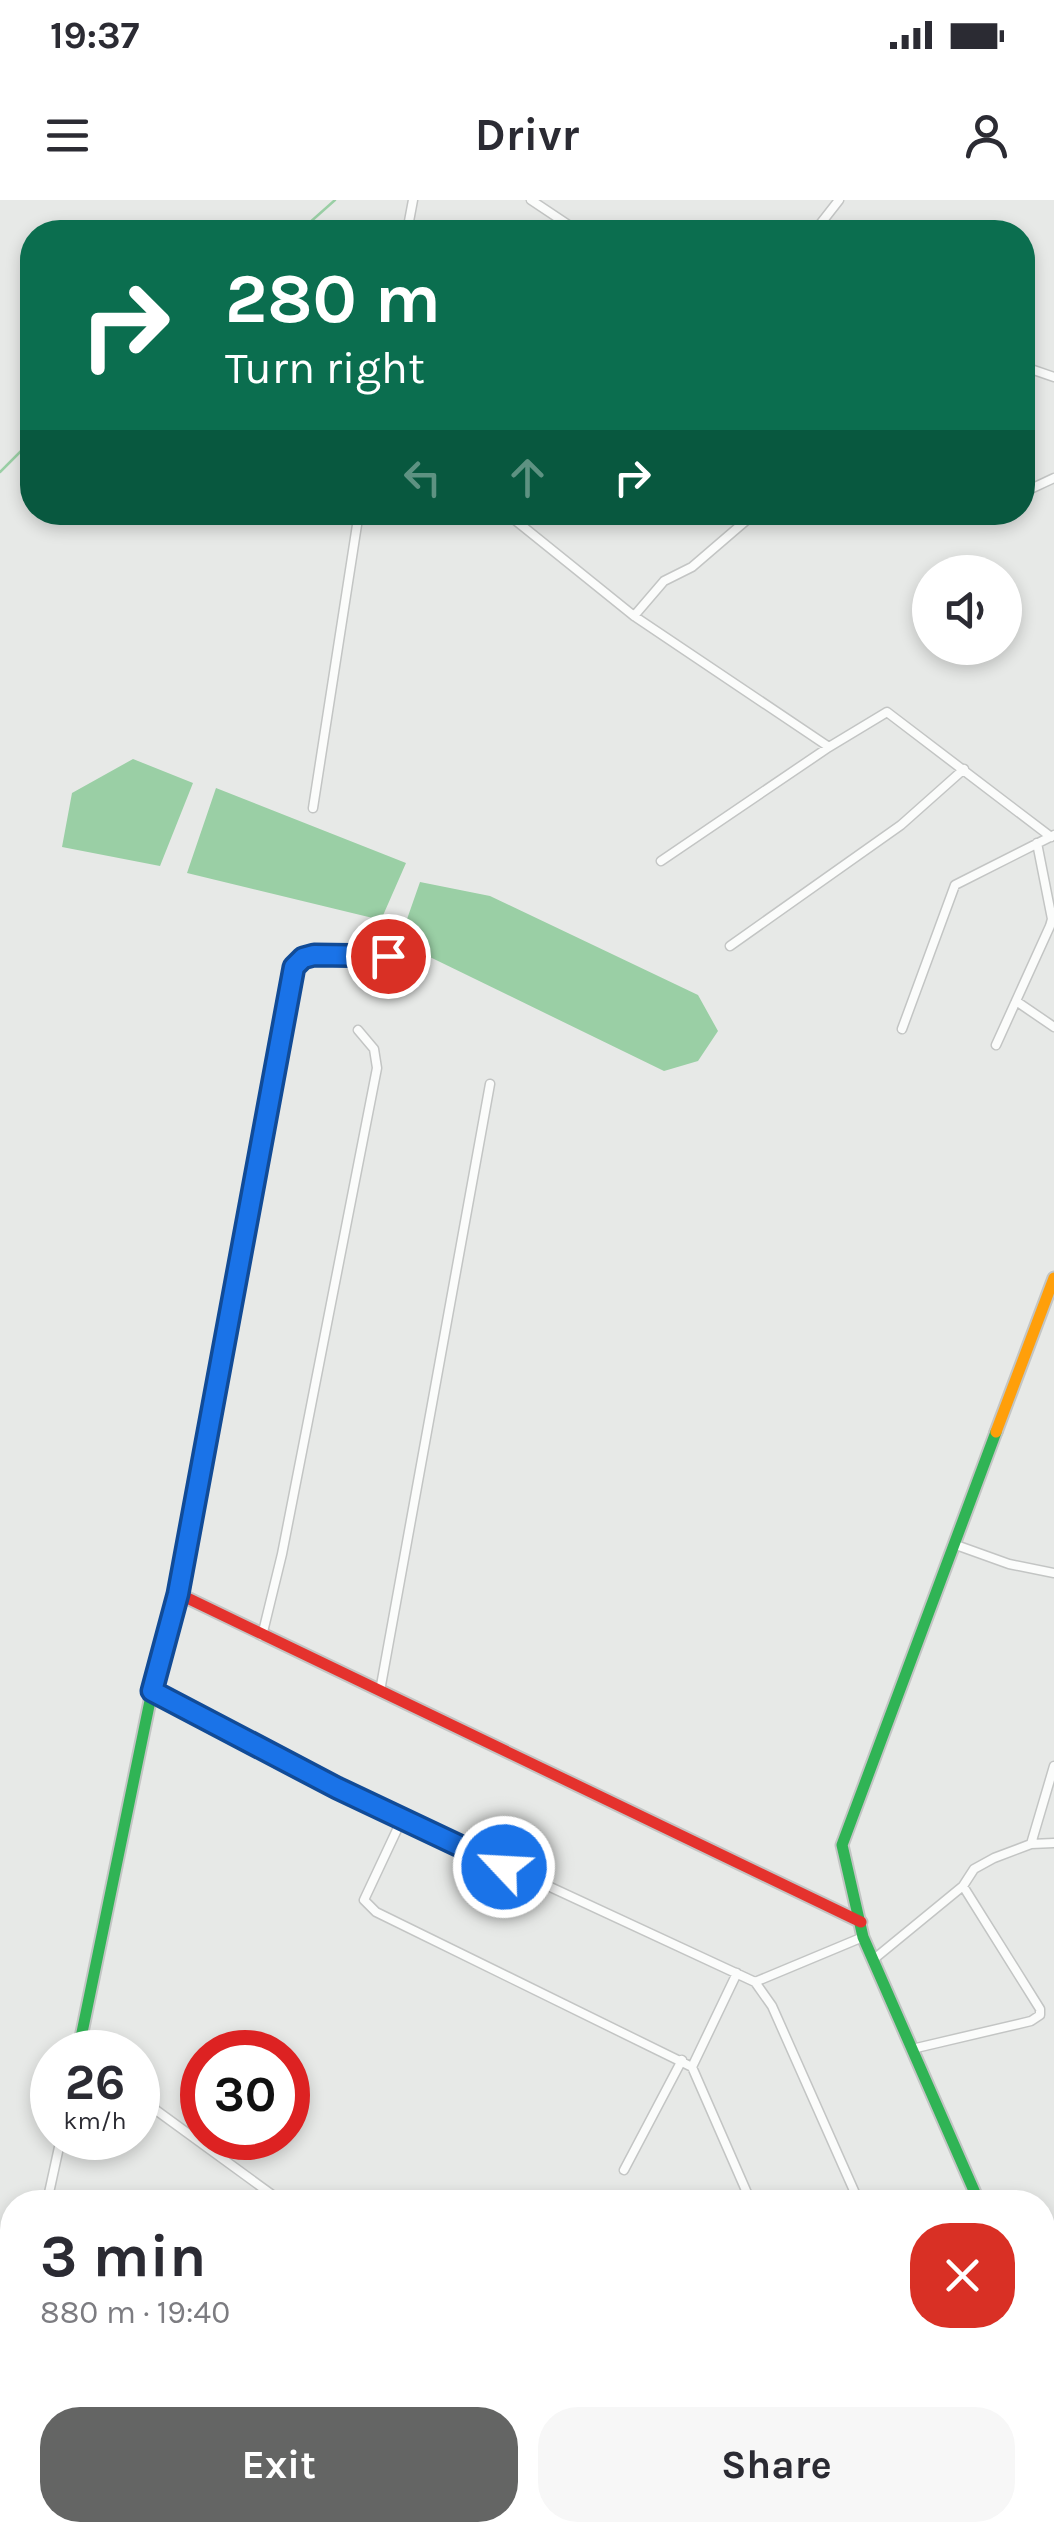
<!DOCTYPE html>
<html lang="en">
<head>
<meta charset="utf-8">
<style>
	:root { --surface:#fff; --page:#f7f7f7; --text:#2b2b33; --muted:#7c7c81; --accent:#646564 }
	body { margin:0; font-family:Karla,sans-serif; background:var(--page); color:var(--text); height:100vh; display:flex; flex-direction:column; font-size:38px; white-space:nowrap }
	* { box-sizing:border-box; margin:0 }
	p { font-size:32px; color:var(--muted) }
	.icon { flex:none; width:55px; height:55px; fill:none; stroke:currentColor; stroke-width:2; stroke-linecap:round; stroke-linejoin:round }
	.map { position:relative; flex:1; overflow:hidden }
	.drawer { position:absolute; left:0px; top:1990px; width:1055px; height:352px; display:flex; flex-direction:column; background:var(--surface); border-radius:40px 40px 0 0; box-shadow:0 5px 15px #0003 }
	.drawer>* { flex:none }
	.banner { position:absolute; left:20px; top:20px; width:1015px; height:305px; border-radius:40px; box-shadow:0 5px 15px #0003; background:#0b6e4f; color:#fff; overflow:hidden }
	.fabs { position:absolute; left:912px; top:355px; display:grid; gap:20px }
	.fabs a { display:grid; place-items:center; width:110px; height:110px; border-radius:50%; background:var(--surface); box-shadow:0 5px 15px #0003; font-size:50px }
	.speed { position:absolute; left:30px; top:1830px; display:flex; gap:20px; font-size:50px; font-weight:700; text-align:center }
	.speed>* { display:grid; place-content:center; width:130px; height:130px; border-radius:50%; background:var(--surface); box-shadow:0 5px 15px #0003; line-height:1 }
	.speed small { font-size:25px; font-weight:400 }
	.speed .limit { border:15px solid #d22; background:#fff; color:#111 }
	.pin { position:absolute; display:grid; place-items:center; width:85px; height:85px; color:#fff; margin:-42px; border:5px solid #fff; border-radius:50%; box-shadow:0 2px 10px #0007 }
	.me { position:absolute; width:110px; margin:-55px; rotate:295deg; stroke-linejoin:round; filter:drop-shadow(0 0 8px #0008) }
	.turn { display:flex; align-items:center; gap:35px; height:210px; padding:0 40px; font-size:45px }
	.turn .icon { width:130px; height:130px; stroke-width:2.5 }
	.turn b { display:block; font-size:70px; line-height:85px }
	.lanes { display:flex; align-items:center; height:95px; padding:0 40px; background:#0003; justify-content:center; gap:50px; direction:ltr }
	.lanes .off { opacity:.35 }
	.round { display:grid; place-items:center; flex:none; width:105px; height:105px; border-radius:40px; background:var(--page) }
	.summary { display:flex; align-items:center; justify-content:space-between; height:170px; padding:0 40px }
	h1 { font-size:60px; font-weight:700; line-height:75px }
	.action { display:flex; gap:20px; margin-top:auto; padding:20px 40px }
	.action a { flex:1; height:115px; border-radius:40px; background:var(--accent); color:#fff; font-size:40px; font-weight:700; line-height:115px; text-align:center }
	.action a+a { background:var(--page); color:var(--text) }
	.status { display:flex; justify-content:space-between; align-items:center; height:70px; padding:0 50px; background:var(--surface); direction:ltr }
	.status svg { height:28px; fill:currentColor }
	header { display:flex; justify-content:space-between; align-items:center; height:130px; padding:0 40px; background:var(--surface); font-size:45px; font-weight:700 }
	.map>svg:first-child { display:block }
	.water { fill:#9acfa5 }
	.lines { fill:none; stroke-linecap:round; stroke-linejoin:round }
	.stream { stroke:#9acfa5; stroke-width:2.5 }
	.street-casing { stroke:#c3c5c4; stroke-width:11 }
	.fast-casing { stroke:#c3c5c4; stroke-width:15 }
	.slow-casing { stroke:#c3c5c4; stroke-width:15 }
	.jam-casing { stroke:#c3c5c4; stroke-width:15 }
	.street { stroke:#fbfcfb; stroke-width:8 }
	.fast { stroke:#30b455; stroke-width:11 }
	.slow { stroke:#ff9f0a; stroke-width:11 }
	.jam { stroke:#e5322d; stroke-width:11 }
	.route-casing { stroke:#114b97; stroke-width:25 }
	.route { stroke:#1a73e8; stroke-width:18 }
</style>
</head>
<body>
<div class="status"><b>19:37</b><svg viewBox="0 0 49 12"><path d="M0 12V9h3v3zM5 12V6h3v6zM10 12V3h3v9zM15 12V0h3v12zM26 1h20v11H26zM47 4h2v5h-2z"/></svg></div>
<header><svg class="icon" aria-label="menu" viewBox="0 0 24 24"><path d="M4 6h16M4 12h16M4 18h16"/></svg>Drivr<svg class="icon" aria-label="person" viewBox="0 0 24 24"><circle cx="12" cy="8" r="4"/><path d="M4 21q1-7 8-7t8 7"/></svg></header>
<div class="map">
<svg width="1054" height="2341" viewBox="0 0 1054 2341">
	<rect width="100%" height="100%" fill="#e7e9e7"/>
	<path class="water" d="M133,559L193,583L160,666L62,647L72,593Z
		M216,588L406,663L381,720L187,673Z
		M420,682L490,696L698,795L718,831L698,861L664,871L399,742Z"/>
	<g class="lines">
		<path class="stream" d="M299,32L335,0
			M0,272L32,240"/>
		<g class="street-casing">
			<path id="street" d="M531,0L579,32
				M407,32L413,0
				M814,32L839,0
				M1022,166L1054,177
				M1022,293L1054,278
				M505,312L634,416L829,547
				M634,416L664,381L692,367L756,312
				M313,608L359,312
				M661,661L829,547L887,512L1051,637
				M730,746L901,625L964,569
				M1016,801L1054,827
				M902,829L955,685L1054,635
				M996,845L1050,726L1052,719L1037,643
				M956,1345L1009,1364L1054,1373
				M262,1436L282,1354L377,868L374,849L358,830
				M152,1491L337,1588L755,1782L772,1806L859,2002
				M380,1491L490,884
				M402,1619L364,1700L376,1712L692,1867L751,2002
				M1031,1644L1054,1566
				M874,1759L963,1686L974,1669L994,1658L1031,1644L1054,1643
				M755,1782L863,1737
				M912,1849L1031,1821L1040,1815V1809L963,1686
				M692,1867L737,1773
				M138,1897L282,2002
				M624,1970L682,1860
				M47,2002L61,1938
				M1042,2147L1054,2173
				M0,2257L12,2172
				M0,2281L12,2291
				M61,2330L74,2341
				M220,2330L235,2341
				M382,2330L396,2341
				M545,2330L560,2341
				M168,2341L176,2330"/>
		</g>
		<g class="fast-casing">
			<path id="fast" d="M78,1852L152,1491L179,1394L250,1008
				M979,2002L863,1737L842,1645L996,1232"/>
		</g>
		<g class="slow-casing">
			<path id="slow" d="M250,1008L294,767L303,757L314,755L388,756
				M996,1232L1054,1078
				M1042,2187L1054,2182"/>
		</g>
		<g class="jam-casing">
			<path id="jam" d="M179,1394L861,1722
				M701,2341L729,2330"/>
		</g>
		<use href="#street" class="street"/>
		<use href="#fast" class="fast"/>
		<use href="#slow" class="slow"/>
		<use href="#jam" class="jam"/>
	</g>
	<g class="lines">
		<g class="route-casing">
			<path id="route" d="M388,756L314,755L303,758L294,767L178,1394L152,1491L337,1588L504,1667"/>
		</g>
		<use href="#route" class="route"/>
	</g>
</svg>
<div class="fabs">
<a><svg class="icon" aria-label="sound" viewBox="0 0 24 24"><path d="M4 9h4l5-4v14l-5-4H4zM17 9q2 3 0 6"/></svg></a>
</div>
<div class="speed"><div>26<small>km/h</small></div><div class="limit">30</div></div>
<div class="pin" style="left:388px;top:756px;background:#d93025"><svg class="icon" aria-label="arrive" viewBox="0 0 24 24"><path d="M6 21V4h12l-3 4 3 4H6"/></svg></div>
<svg class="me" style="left:504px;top:1667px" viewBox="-20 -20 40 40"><circle r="17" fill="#1a73e8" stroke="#fff" stroke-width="3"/><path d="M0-11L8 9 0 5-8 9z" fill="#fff"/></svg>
<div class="banner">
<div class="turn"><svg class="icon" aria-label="right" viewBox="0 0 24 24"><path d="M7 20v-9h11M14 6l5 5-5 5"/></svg><div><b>280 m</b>Turn right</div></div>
<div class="lanes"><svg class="icon off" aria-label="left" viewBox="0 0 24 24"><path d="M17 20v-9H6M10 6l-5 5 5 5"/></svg><svg class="icon off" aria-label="ahead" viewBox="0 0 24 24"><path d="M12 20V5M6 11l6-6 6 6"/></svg><svg class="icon" aria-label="right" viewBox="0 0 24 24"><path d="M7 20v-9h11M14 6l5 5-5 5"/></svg></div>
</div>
<section class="drawer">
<div class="summary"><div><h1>3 min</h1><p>880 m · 19:40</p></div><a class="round" style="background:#d93025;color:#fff"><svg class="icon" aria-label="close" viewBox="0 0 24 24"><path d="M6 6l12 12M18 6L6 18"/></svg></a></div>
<div class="action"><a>Exit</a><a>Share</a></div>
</section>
</div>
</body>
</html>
